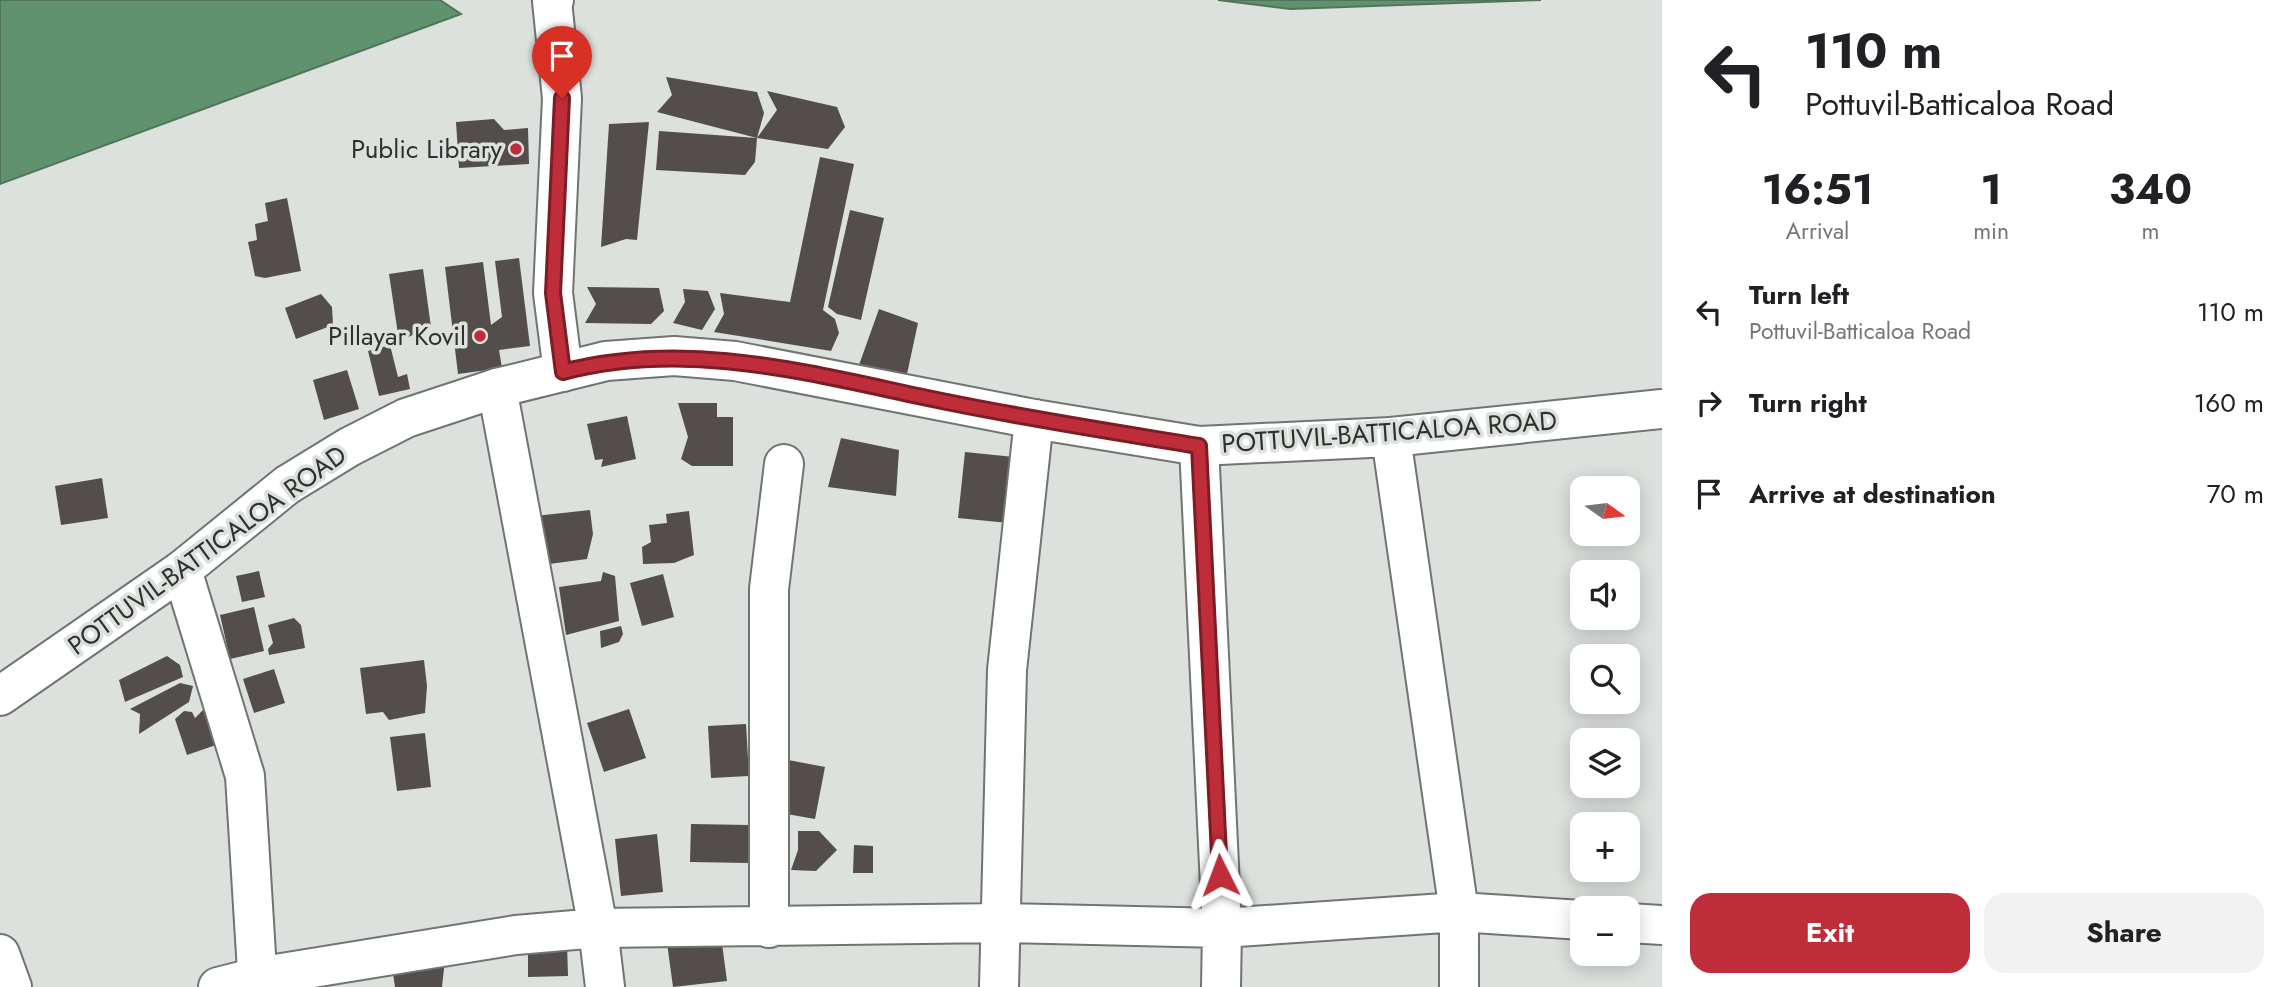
<!DOCTYPE html>
<html lang="en">
<head>
<meta charset="utf-8">
<style>
	:root { --surface:#fff; --page:#f2f2f2; --text:#202124; --muted:#757577; --accent:#be2d39 }
	body { margin:0; font-family:Jost,sans-serif; background:var(--page); color:var(--text); height:100vh; display:flex; flex-direction:column; font-size:26px; white-space:nowrap }
	* { box-sizing:border-box; margin:0 }
	p { font-size:23px; color:var(--muted) }
	.icon { flex:none; width:38px; height:38px; fill:none; stroke:currentColor; stroke-width:2; stroke-linecap:round; stroke-linejoin:round }
	.map { position:relative; flex:1; overflow:hidden }
	.sheet { display:flex; flex-direction:column; background:var(--surface); width:630px }
	.sheet>* { flex:none }
	.guide { background:#fff; color:var(--text); overflow:hidden }
	.needle { width:46px; rotate:104deg }
	.fabs { position:absolute; left:1570px; top:476px; display:grid; gap:14px }
	.fabs a { display:grid; place-items:center; width:70px; height:70px; border-radius:14px; background:var(--surface); box-shadow:0 4px 18px #0003; font-size:35px }
	.pin { position:absolute; display:grid; place-items:center; width:60px; height:60px; color:#fff; margin:-72px -30px; border-radius:50% 50% 50% 0; rotate:-45deg; box-shadow:0 0 7px #0007 }
	.pin .icon { rotate:45deg }
	.me { position:absolute; width:77px; margin:-38px; rotate:357deg; stroke-linejoin:round; filter:drop-shadow(0 0 5px #0008) }
	.turn { display:flex; align-items:center; gap:24px; height:147px; padding:0 28px; font-size:32px }
	.turn .icon { width:91px; height:91px; stroke-width:2.5 }
	.turn b { display:block; font-size:49px; line-height:60px }
	.eta { display:flex; justify-content:space-evenly; align-items:center; height:119px; text-align:center }
	.eta b { font-size:42px; font-weight:700; line-height:49px }
	.action { display:flex; gap:14px; margin-top:auto; padding:14px 28px }
	.action a { flex:1; height:80px; border-radius:21px; background:var(--accent); color:#fff; font-size:28px; font-weight:700; line-height:80px; text-align:center }
	.action a+a { background:var(--page); color:var(--text) }
	ul { padding:0; list-style:none }
	li { display:flex; align-items:center; gap:21px; height:91px; padding:0 28px }
	li div { flex:1 }
	li b { display:block; font-size:26px }
	li em { font-style:normal }
	main { display:flex; flex:1; min-height:0 }
	.map>svg:first-child { display:block }
	.water { fill:#60926d; stroke:#51755a; stroke-width:2 }
	.building { fill:#534d4c }
	.lines { fill:none; stroke-linecap:round; stroke-linejoin:round }
	.minor-casing { stroke:#707571; stroke-width:42 }
	.highway-casing { stroke:#707571; stroke-width:42 }
	.minor { stroke:#fff; stroke-width:38 }
	.highway { stroke:#fff; stroke-width:38 }
	.route-casing { stroke:#7c1d25; stroke-width:18 }
	.route { stroke:#be2d39; stroke-width:12 }
	.poi-dot { fill:#be2d39; stroke:#dce1dd; stroke-width:2.5 }
	.labels { text-anchor:middle; dominant-baseline:central; stroke-width:7; stroke-linejoin:round; paint-order:stroke }
	.poi-label { font-size:26px; fill:#2f312f; stroke:#dce1dd; text-anchor:end }
	.street-label { font-size:26px; fill:#2f312f; stroke:#dce1dd }
</style>
</head>
<body>
<main>
<div class="map">
<svg width="1662" height="987" viewBox="0 0 1662 987">
	<rect width="100%" height="100%" fill="#dce1dd"/>
	<path class="water" d="M0,0H440L461,14L0,184Z
		M1218,0H1541L1290,9Z"/>
	<path class="building" d="M666,77L757,92L764,113L757,138L657,112L672,95Z
		M767,91L837,107L845,127L828,149L757,138L777,110Z
		M494,119L504,130L528,128L529,164L459,168L456,122Z
		M649,122L637,240L626,239L601,247L609,124Z
		M659,131L757,138L755,162L745,175L656,170Z
		M820,157L854,164L823,310L835,319L839,333L831,351L714,332L724,314L720,293L790,302Z
		M287,198L301,271L265,278L255,276L248,242L257,240L255,224L268,221L265,203Z
		M850,210L884,218L861,320L837,314L828,307Z
		M519,258L530,346L499,350L502,368L458,374L445,267L483,262L491,325L502,317L495,261Z
		M423,269L431,327L399,341L389,274Z
		M587,287L659,288L664,311L651,324L585,323L596,304Z
		M683,289L708,291L715,309L702,330L673,323L685,302Z
		M321,294L332,307L333,325L296,339L285,308Z
		M879,309L918,323L907,374L859,365Z
		M390,345L398,377L407,374L410,389L379,396L368,351Z
		M347,370L359,409L324,420L313,380Z
		M678,403H717V417H733V466H692L681,459L688,437Z
		M627,416L636,459L601,467L603,459L595,460L587,424Z
		M841,438L899,450L896,496L828,487Z
		M965,452L1014,457L1008,523L958,518Z
		M102,478L108,518L61,525L55,486Z
		M590,510L593,534L587,559L549,564L545,535L538,536L535,516Z
		M689,511L694,555L674,563L643,564L642,547L651,542L649,525L667,523L666,514Z
		M259,571L265,597L242,602L236,576Z
		M603,572L615,576L619,621L566,635L559,587L601,581Z
		M663,574L674,617L642,626L630,583Z
		M254,607L264,651L230,659L220,615Z
		M294,618L301,625L305,648L269,655L268,649L273,643L268,625Z
		M621,626L623,634L619,642L601,648L600,631Z
		M167,656L180,665L183,677L125,702L119,680Z
		M424,660L427,686L425,713L389,720L383,712L366,714L360,668Z
		M274,669L285,703L254,713L243,679Z
		M180,683L193,686L189,702L139,734L140,714L130,709Z
		M204,709L216,745L187,755L175,719L184,711L192,712L195,718Z
		M629,709L646,758L604,772L587,723Z
		M746,724L749,776L711,778L708,726Z
		M425,733L431,787L397,791L390,737Z
		M783,759L825,767L815,819L781,813Z
		M691,824L749,825V863L690,862Z
		M798,831H819L837,850L816,871L791,870L798,850Z
		M657,834L663,892L621,896L615,839Z
		M854,845L873,846V873H853Z
		M721,936L727,981L673,987L667,943Z
		M567,943L568,976L528,977V944Z
		M445,959L442,987H395L392,967Z"/>
	<g class="lines">
		<g class="minor-casing">
			<path id="minor" d="M554,0L552,1L562,98L553,293L563,372
				M497,388L598,928L605,987
				M1391,437L1459,912V987
				M1199,446L1222,928L1221,987
				M182,570L245,776L258,987
				M1628,923L1662,925
				M769,928V589L784,464
				M0,954L12,987
				M218,987L257,977L516,935L598,928L1002,923L1222,928L1459,912L1582,920
				M999,987L1007,670L1034,419"/>
		</g>
		<g class="highway-casing">
			<path id="highway" d="M0,696L182,570L287,485L349,447L406,418L497,388L606,361L674,356L735,361L1034,419L1199,446L1391,437L1662,409"/>
		</g>
		<use href="#minor" class="minor"/>
		<use href="#highway" class="highway"/>
	</g>
	<g class="lines">
		<g class="route-casing">
			<path id="route" d="M562,98L553,293L563,372C694,338 818,376 947,402C1030,419 1114,432 1199,446L1220,875"/>
		</g>
		<use href="#route" class="route"/>
	</g>
	<g class="poi-dot">
		<circle cx="516" cy="149" r="7"/>
		<circle cx="480" cy="336" r="7"/>
	</g>
	<g class="labels">
		<g class="poi-label">
			<text x="502" y="149">Public Library</text>
			<text x="466" y="336">Pillayar Kovil</text>
		</g>
		<g class="street-label">
			<text transform="translate(1389 432) rotate(-4)">POTTUVIL-BATTICALOA ROAD</text>
			<text transform="translate(207 550) rotate(-36)">POTTUVIL-BATTICALOA ROAD</text>
		</g>
	</g>
</svg>
<div class="fabs">
<a><svg class="needle" viewBox="-14 -14 28 28"><path d="M0-13l5 13h-10z" fill="#e53935"/><path d="M0 13l5-13h-10z" fill="#757577"/></svg></a>
<a><svg class="icon" aria-label="sound" viewBox="0 0 24 24"><path d="M4 9h4l5-4v14l-5-4H4zM17 9q2 3 0 6"/></svg></a>
<a><svg class="icon" aria-label="search" viewBox="0 0 24 24"><circle cx="10" cy="10" r="6"/><path d="M15 15l6 6"/></svg></a>
<a><svg class="icon" aria-label="layers" viewBox="0 0 24 24"><path d="M12 4l9 5-9 5-9-5zM3 14l9 5 9-5"/></svg></a>
<a>+</a>
<a>−</a>
</div>
<div class="pin" style="left:562px;top:98px;background:#d93025"><svg class="icon" aria-label="arrive" viewBox="0 0 24 24"><path d="M6 21V4h12l-3 4 3 4H6"/></svg></div>
<svg class="me" style="left:1220px;top:875px" viewBox="-20 -20 40 40"><path d="M0-17L14 15 0 8-14 15z" fill="#be2d39" stroke="#fff" stroke-width="4"/></svg>
</div>
<section class="sheet">
<div class="guide">
<div class="turn"><svg class="icon" aria-label="left" viewBox="0 0 24 24"><path d="M17 20v-9H6M10 6l-5 5 5 5"/></svg><div><b>110 m</b>Pottuvil-Batticaloa Road</div></div>
</div>
<div class="eta">
<div><b>16:51</b><p>Arrival</p></div>
<div><b>1</b><p>min</p></div>
<div><b>340</b><p>m</p></div>
</div>
<ul>
<li><svg class="icon" aria-label="left" viewBox="0 0 24 24"><path d="M17 20v-9H6M10 6l-5 5 5 5"/></svg><div><b>Turn left</b><p>Pottuvil-Batticaloa Road</p></div><em>110 m</em></li>
<li><svg class="icon" aria-label="right" viewBox="0 0 24 24"><path d="M7 20v-9h11M14 6l5 5-5 5"/></svg><div><b>Turn right</b></div><em>160 m</em></li>
<li><svg class="icon" aria-label="arrive" viewBox="0 0 24 24"><path d="M6 21V4h12l-3 4 3 4H6"/></svg><div><b>Arrive at destination</b></div><em>70 m</em></li>
</ul>
<div class="action"><a>Exit</a><a>Share</a></div>
</section>
</main>
</body>
</html>
